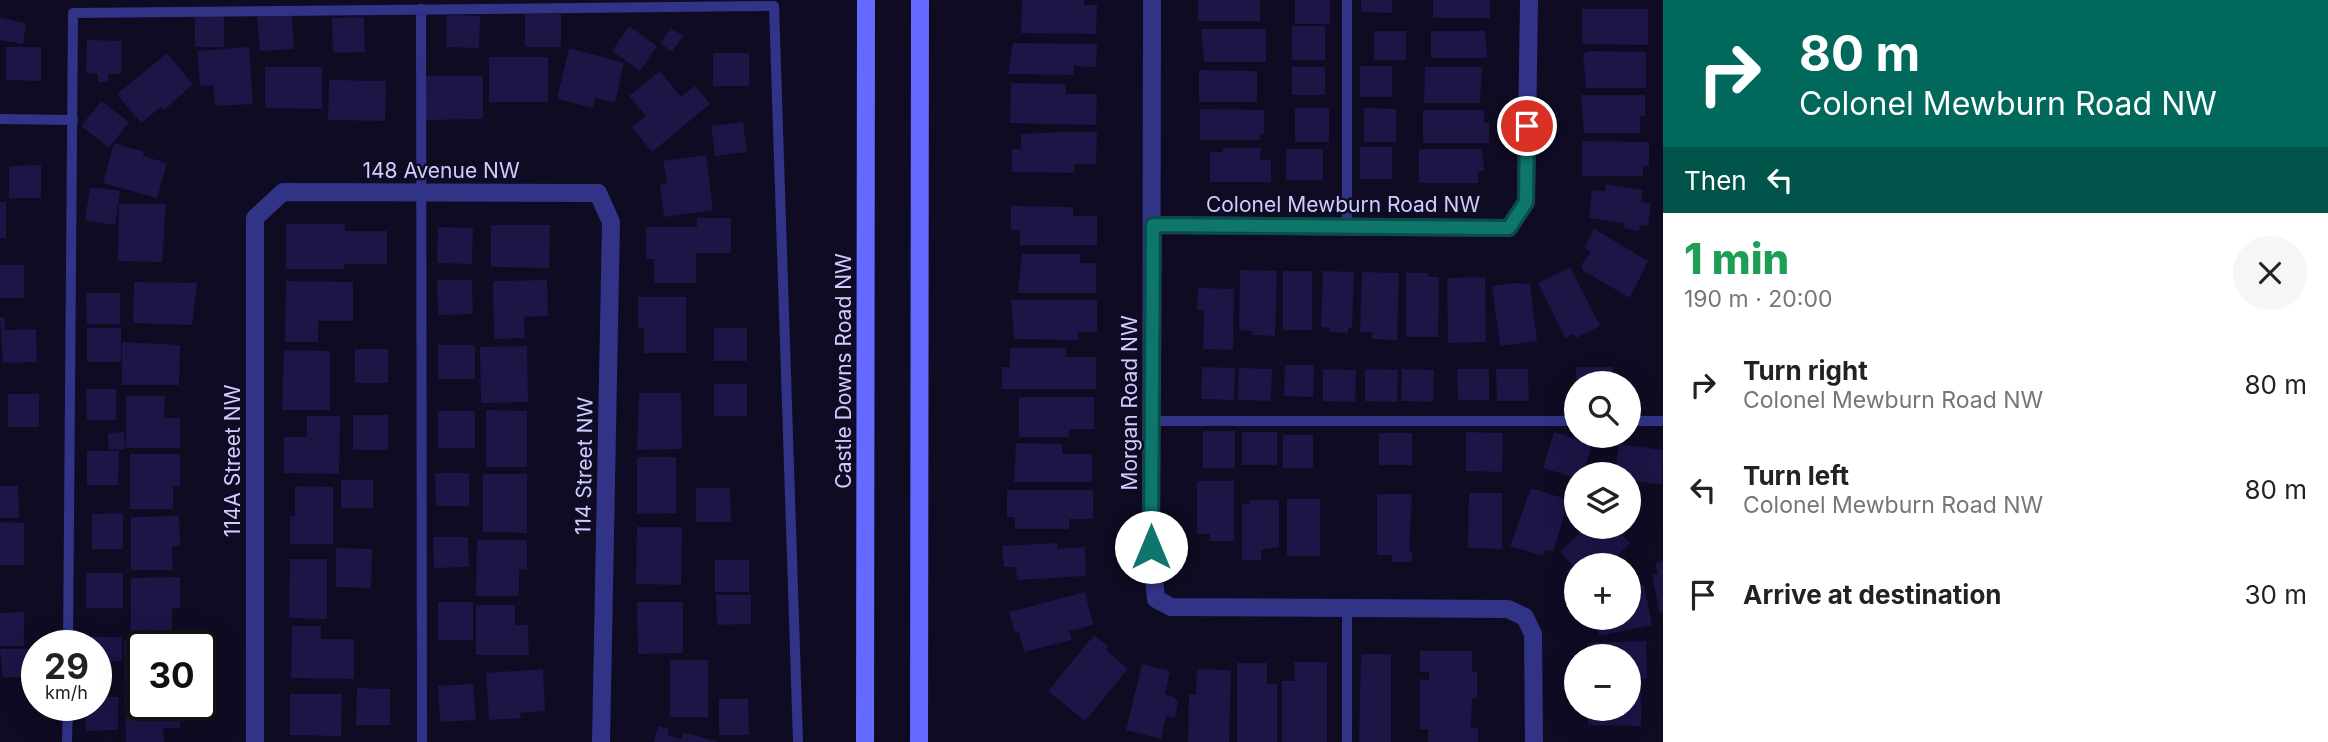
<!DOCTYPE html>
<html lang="en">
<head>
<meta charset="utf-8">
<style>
	:root { --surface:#fff; --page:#f6f6f6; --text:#222; --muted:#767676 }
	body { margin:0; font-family:Inter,sans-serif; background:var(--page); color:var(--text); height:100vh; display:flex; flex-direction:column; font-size:26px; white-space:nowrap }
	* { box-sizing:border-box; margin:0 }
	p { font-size:23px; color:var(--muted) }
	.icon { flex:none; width:38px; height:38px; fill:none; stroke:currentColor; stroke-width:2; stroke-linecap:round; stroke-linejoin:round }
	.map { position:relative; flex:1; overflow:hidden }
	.details { display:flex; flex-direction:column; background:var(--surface); width:665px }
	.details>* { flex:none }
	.hud { background:#00695c; color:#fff; overflow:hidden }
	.fabs { position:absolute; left:1564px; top:371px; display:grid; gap:14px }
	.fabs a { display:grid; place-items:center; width:77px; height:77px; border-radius:50%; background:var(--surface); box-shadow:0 7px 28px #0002; font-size:35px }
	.speed { position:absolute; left:21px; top:630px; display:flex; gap:14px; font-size:35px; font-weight:700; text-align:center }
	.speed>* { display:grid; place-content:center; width:91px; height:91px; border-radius:50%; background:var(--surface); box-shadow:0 7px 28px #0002; line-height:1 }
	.speed small { font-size:18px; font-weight:400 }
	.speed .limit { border:4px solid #111; border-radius:10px; background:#fff; color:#111 }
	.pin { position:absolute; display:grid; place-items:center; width:60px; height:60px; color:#fff; margin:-30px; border:4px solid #fff; border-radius:50%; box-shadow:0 2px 7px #0007 }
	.me { position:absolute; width:77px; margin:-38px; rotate:0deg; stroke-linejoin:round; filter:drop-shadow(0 0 5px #0008) }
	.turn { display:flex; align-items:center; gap:24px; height:147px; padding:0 21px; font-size:32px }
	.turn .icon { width:91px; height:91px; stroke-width:2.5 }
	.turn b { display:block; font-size:49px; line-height:60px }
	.then { display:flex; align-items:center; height:66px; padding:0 21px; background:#0003; gap:14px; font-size:26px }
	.round { display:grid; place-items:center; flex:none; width:74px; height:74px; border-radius:37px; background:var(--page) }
	.overview { display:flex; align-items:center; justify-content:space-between; height:119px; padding:0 21px }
	h1 { font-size:42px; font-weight:800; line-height:52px; color:#1e9e55 }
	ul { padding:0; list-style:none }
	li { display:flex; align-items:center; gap:21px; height:105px; padding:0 21px }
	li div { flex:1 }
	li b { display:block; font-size:26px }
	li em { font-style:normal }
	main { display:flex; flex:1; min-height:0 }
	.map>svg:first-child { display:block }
	.building { fill:#1c1546 }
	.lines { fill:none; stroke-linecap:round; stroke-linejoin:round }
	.lane { stroke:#313387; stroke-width:10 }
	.street { stroke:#313387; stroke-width:18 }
	.secondary { stroke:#646aff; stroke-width:18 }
	.route-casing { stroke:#0a4d48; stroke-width:18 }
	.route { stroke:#0f766e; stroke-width:12 }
	.labels { text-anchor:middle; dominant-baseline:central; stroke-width:5; stroke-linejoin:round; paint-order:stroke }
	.street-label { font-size:21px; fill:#cfcdff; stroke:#0e0b23 }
</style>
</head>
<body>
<main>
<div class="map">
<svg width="1663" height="742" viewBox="0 0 1663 742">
	<rect width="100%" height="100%" fill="#0e0b23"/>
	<path class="building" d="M1022,0H1084V5H1097L1096,34L1021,33Z
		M1198,0H1260V21H1198Z
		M1295,0H1330V24H1295Z
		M1361,0H1392V13L1361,12Z
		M1433,0H1490V18H1433Z
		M1582,9H1648V45L1582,44Z
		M195,14H224V47H195Z
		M292,14L294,49L260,51L257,16Z
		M525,14H561V47H525Z
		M447,15L480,16L479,48L446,47Z
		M364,17L365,52L333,53L332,18Z
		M0,18L26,23L23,44L0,40Z
		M629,26L657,46L640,71L612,51Z
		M1292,26H1325V60H1292Z
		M671,28L683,36L672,52L660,43Z
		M1201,29H1266V62H1204Z
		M1374,31H1406V60H1374Z
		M1431,31H1485L1487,58H1431Z
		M87,40L122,41L121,74H108V82H98V74L86,73Z
		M1013,43L1097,44L1096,67L1074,66V75L1008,74Z
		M6,47H41V81L6,80Z
		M249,47L253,104L215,106L213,85L200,86L197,51Z
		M569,48L624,63L615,102L595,98L593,108L557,99Z
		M1593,51L1646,52V88H1586L1583,53Z
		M167,53L193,84L164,110L161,107L141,123L117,94Z
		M713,53H749V86H713Z
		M489,57H548V102H489Z
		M1360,66H1392V97H1360Z
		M265,67H322V109L265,108Z
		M1292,67H1325V95H1292Z
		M1425,67H1482L1480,103H1424Z
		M1199,70L1257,71V102H1199Z
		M660,71L681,97L695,86L710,104L652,152L632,127L646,116L629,96Z
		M426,76H483V119L426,120Z
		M329,80L386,81L385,121L328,120Z
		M1011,83L1066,84V94H1097L1096,125L1010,123Z
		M1581,95H1645V116H1640V133H1584Z
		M101,101L129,122L109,148L81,126Z
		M1295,108H1329V142H1295Z
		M1364,108L1396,109V142H1364Z
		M1200,109L1264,110V134H1260V140H1200Z
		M1423,110H1484V123H1489V143H1423Z
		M743,122L747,152L715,156L711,126Z
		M1063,132H1097L1096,164H1074V173L1012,172V149H1021V134Z
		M1582,141L1649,142V166H1643V176H1582Z
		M114,143L144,152L143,156L167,163L157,198L103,183Z
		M1360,147H1392V179H1360Z
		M1223,148H1261L1260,160H1271V182H1210V152H1223Z
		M1286,149H1323V180H1286Z
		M1419,149H1482L1484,171H1478V183H1419Z
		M706,155L713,210L664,217L660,184L667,183L663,161Z
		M41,165V198H9V166Z
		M1606,184L1643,190L1641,202L1651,203L1648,226L1640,225L1639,231L1623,228L1624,223L1589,218L1592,190L1605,191Z
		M90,187L120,191L115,225L85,220Z
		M0,202H6V238H0Z
		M119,204H166L162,262L118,261Z
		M1011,206L1073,207V216H1097V245H1020V230H1011Z
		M697,218H731V253H696V283H654V259H646V227H697Z
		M286,224H345V231H387V264H344V269H286Z
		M491,225H550L549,268L491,267Z
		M438,227L473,228L472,264L437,263Z
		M1594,229L1648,261L1630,298L1582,270V264L1591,252L1584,248Z
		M1022,254H1080V263H1096V293H1018Z
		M0,265H24V298H0Z
		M1570,267L1600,326L1576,338L1574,334L1565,338L1538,283Z
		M1240,270L1277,271L1275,336L1252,335V331L1239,330Z
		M1283,271H1312V330H1283Z
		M1323,271L1354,272L1352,328H1348V333L1329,332V328L1321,327Z
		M1362,272L1399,273L1397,340L1372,339V332H1360Z
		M1406,273H1428V277H1439L1438,337H1406Z
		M1485,277L1486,342L1448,343L1447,278Z
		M437,280H472L473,314L438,315Z
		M547,280L548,316L524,317L525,338L494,339L493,281Z
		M286,281L353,282V321H318V342H285Z
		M134,282L197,283L192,325L133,323Z
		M1515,283L1530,284L1537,341L1500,346L1492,286Z
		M1198,288L1234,289L1233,350L1203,349L1204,310H1197Z
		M86,293H120V324H87Z
		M638,297H686V353H644V328H638Z
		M1011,300H1097V332H1078V340L1014,339Z
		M0,317H4L5,330L36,329L37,362L3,363Z
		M87,328H121V362H87Z
		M714,328H747V361H714Z
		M122,342L180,345L179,385H122Z
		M438,345H475V379H438Z
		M527,346L528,402L481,403L480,347Z
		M1010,348H1066V357H1096V389H1002V367H1010Z
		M355,349H388V383H355Z
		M284,350L330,351V410H282Z
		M1285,365H1314L1313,397L1284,396Z
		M1202,367L1235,368L1234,400L1201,399Z
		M1576,367H1613V383H1576Z
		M1239,368L1272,369L1271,401L1238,400Z
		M1323,369L1356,370L1355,402L1323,401Z
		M1365,369L1398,370L1397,402L1365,401Z
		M1402,369L1434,370L1433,402L1401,401Z
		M1457,369H1489V400H1458Z
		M1496,369H1528L1529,401H1497Z
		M714,384H747V416H714Z
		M86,389H116V420H87Z
		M639,393H681L682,449L637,450Z
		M8,394H39V427H8Z
		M126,396H165L164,418H180V448H126Z
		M1019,397H1094V429H1069V437H1019Z
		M486,410L527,411V467H486Z
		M438,411H475V448H438Z
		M353,415H388V450H353Z
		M307,416H340L339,474L284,473V437H307Z
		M1203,431H1235V468H1203Z
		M124,432L125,449L109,450L108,433Z
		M1242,432H1277V465H1242Z
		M1466,432L1503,433L1502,472L1466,471Z
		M1554,432L1592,444L1583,474H1577V478L1543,468Z
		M1379,433H1412V465H1379Z
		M1283,435H1313V468H1283Z
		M1016,443L1062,444V454H1092V482H1014Z
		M1619,444L1663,450L1662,485L1629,480V474H1615Z
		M87,451H119L118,485H87Z
		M130,454H180V486H173V509H130Z
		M637,457H676V513L637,514Z
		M435,473H469V506H436Z
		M483,474H527V533L483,532Z
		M341,480H373V508H341Z
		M1197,481H1234V541H1210V534H1197Z
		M0,486H18L19,518H0Z
		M295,486L333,487V544H290V516H295Z
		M696,488H730L731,522H696Z
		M1531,488L1569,500L1553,552L1545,550L1543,556L1510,546Z
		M1007,490H1093V519H1069V529H1015V517H1007Z
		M1469,493H1502V549L1468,548Z
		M1377,494H1412L1409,551H1412V562H1392V555H1377Z
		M1287,499H1320V556H1287Z
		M1249,500H1279V547L1261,550V560H1242V504H1249Z
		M123,513V549H92V514Z
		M179,516L180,546L172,547L173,570H131V517Z
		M0,522L24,523V565H0Z
		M637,527H682L681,585L636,584Z
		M1586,527H1614L1630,543L1608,565H1577V582L1567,572L1573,566L1560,552Z
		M433,537H468L469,567L434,568Z
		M477,540H527V570H519V596H476Z
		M1057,543L1058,549L1085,547L1086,576L1017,580L1016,567H1004L1002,546Z
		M336,548L372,549L371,588L336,587Z
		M290,559H327V619L289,618Z
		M715,560H749V592H715Z
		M1663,561V613L1660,614L1652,575L1658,574L1655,563Z
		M86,573H123V608H86Z
		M180,577V608H172V632H131V578Z
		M1644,585L1652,625L1599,636L1597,626L1591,627L1589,618H1629V588Z
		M1085,592L1093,625L1069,631L1072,640L1024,652L1019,632L1015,634L1009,612Z
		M716,595H751V624L717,625Z
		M438,602H473V640H438Z
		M637,602H683V653L638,654Z
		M476,605H515V625H528L529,655H476Z
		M24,612V646H0V613Z
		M292,626H321V639H354V679L291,678Z
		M1094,635L1108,646L1106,650L1128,669L1085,721L1048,691Z
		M92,637H122V661H96V646H92Z
		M163,641V646H142V686H125L124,642Z
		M1646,641L1647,678L1629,679V656H1588V643Z
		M0,649H37V677H3Z
		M1420,651H1472V672H1477V698H1472L1471,728H1478V742H1428V729H1420V679L1429,680V672H1420Z
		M1361,654H1391V742H1359Z
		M670,660H708V717H670Z
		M1294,662H1327V742H1282V681H1295Z
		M1237,663H1267V684H1277V742H1237Z
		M1142,664L1170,671L1165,694L1174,697L1178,702L1175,718L1166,716L1161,739L1126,730Z
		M543,669L545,711L520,713L521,718L489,720L486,673Z
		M1197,669L1231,670L1229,742H1188L1189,694L1196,695Z
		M473,684L476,720L440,722L438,686Z
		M1629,685H1641V726L1588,725V715H1580V709H1629Z
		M357,688L390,689V725H356Z
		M125,691H142V705H180V728H163L164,742H126Z
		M290,694H342L341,736L290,735Z
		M96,697H118V730L86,731L85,705H96Z
		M719,699H748L749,735H719Z
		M658,726L669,729L668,736L682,739L683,732L718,742H654Z"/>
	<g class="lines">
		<path class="lane" d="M421,9L422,742
			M0,119L73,120
			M1347,226V0
			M1152,421H1577
			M1629,421H1663
			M68,646L73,13L774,6L798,742
			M67,742L68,705
			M1347,742V607"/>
		<path class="street" d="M1152,0L1151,547L1156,599L1171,607L1508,609L1525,617L1533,634L1534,742
			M1153,225L1509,228L1526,202L1529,0
			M255,742V218L283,192L598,193L611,222L601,742"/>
		<path class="secondary" d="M865,742L866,0
			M919,742L920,0"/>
	</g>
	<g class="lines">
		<g class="route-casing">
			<path id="route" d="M1151,547L1153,225L1509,228L1526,202L1527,126"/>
		</g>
		<use href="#route" class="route"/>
	</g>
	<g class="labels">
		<g class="street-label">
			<text x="441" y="170">148 Avenue NW</text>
			<text x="1343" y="204">Colonel Mewburn Road NW</text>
			<text transform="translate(843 371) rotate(-90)">Castle Downs Road NW</text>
			<text transform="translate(1129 403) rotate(-90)">Morgan Road NW</text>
			<text transform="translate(232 461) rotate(-90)">114A Street NW</text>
			<text transform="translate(584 466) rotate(-89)">114 Street NW</text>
		</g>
	</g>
</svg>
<div class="fabs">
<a><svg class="icon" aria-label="search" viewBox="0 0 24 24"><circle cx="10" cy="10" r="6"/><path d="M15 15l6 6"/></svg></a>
<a><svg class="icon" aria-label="layers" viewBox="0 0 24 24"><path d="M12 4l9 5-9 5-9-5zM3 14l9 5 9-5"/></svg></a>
<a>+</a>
<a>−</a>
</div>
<div class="speed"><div>29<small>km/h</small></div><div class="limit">30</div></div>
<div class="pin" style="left:1527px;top:126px;background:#d93025"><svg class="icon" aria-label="arrive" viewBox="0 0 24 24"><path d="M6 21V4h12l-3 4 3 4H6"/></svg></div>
<svg class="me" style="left:1151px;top:547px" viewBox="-20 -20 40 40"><circle r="19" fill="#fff"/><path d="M0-13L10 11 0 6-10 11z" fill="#0f766e"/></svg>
</div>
<section class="details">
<div class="hud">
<div class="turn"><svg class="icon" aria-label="right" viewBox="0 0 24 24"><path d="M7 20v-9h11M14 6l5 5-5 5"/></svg><div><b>80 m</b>Colonel Mewburn Road NW</div></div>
<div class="then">Then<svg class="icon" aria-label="left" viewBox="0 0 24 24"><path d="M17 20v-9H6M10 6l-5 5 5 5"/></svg></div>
</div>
<div class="overview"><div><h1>1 min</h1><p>190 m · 20:00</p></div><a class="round"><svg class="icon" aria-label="close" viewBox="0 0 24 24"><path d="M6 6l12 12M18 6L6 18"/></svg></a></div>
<ul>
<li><svg class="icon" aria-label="right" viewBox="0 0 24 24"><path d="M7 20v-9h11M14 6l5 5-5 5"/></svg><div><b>Turn right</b><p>Colonel Mewburn Road NW</p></div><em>80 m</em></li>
<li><svg class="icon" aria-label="left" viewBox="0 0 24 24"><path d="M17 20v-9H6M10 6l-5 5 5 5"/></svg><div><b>Turn left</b><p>Colonel Mewburn Road NW</p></div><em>80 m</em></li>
<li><svg class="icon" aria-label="arrive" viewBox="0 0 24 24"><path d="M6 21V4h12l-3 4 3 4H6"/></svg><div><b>Arrive at destination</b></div><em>30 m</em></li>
</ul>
</section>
</main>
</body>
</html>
